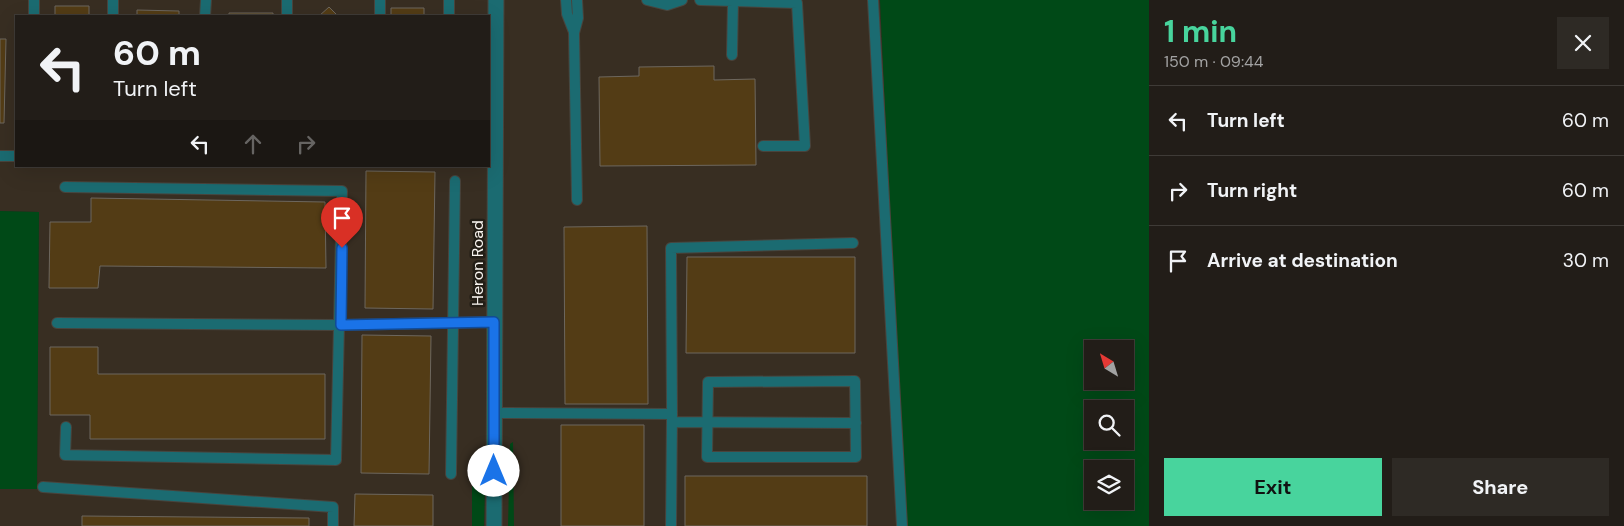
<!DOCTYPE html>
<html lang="en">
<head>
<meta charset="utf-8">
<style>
	:root { --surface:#221d18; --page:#2e2a25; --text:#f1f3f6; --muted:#a2a2a2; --line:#3f3b37; --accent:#48d49d }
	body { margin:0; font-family:"DM Sans",sans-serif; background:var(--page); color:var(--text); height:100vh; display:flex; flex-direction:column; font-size:19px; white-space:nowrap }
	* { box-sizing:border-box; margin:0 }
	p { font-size:16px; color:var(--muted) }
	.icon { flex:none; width:28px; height:28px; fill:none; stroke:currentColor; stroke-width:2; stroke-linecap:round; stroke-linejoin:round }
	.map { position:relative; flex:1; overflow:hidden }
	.side { display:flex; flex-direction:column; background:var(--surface); width:475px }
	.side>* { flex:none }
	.banner { position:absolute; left:15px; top:15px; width:475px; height:152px; border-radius:0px; box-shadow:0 5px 20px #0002,0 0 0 1px var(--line); background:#221d18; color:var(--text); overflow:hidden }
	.needle { width:32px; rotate:322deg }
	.controls { position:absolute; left:1084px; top:340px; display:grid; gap:10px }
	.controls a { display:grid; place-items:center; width:50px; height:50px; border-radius:0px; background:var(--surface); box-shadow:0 5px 20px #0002,0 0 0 1px var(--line); font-size:25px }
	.pin { position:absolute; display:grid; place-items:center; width:42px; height:42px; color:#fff; margin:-51px -21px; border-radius:50% 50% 50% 0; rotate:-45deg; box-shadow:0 0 5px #0007 }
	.pin .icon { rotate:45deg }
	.me { position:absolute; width:55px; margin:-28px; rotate:0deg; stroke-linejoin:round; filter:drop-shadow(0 0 4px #0008) }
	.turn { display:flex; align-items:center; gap:18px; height:105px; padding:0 15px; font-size:22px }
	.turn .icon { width:65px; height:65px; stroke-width:2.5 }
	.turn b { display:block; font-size:35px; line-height:42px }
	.lanes { display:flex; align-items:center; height:48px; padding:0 15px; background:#0003; justify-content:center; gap:25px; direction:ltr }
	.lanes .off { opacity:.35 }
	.round { display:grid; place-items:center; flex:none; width:52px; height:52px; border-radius:0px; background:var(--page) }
	.head { display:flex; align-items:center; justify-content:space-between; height:85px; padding:0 15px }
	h1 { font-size:30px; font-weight:700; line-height:38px; color:var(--accent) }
	.button { display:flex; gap:10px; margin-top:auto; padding:10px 15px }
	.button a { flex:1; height:58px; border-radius:0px; background:var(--accent); color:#111; font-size:20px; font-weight:700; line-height:58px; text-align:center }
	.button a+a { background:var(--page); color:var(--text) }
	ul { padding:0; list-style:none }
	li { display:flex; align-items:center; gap:15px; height:70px; padding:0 15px; border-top:1px solid var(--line) }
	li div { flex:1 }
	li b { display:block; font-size:19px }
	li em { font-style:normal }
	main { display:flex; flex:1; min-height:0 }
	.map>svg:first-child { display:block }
	.built { fill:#382e22; fill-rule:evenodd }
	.green { fill:#004917; fill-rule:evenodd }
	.building { fill:#533c15; stroke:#6d675e }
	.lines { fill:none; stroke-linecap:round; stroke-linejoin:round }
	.lane-casing { stroke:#49443d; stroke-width:12 }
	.street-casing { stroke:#49443d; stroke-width:17 }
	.lane { stroke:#1b6b71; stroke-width:10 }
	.street { stroke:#1b6b71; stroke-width:15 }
	.route-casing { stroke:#114b97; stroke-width:12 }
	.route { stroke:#1a73e8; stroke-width:9 }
	.labels { text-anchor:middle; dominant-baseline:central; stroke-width:5; stroke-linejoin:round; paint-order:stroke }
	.street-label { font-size:16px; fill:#f8f4ef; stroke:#231e16 }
</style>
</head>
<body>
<main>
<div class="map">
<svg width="1149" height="526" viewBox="0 0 1149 526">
	<rect width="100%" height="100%" fill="#2d2720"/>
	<path class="built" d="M0,0H1149V526H0V489H37L39,212L0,211ZM16,16H489V166H16ZM1092,349H1125V381H1092ZM1092,409H1125V441H1092ZM1092,469H1125V501H1092Z"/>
	<path class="green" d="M880,0H1149V526H907L897,370ZM1092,349H1125V381H1092ZM1092,409H1125V441H1092ZM1092,469H1125V501H1092Z
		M0,211L39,212L37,489H0Z
		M513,442L514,526H508L510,444Z
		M472,486H485L484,526H472Z"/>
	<path class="building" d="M55,6H89V16H55Z
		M329,7L338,16H319Z
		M391,8H424V16H391Z
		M137,10L179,11V16H137Z
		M229,13H273V16H229Z
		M0,39H6L4,123H0Z
		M714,66V80L755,79L756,165L600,166L599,77L639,76V67Z
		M366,171L435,172L433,309L365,308Z
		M91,198L325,202L326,268L100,266L98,288H49L50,222H91Z
		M647,226L648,404H565L564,227Z
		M687,257H855V353H686Z
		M362,335L431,336L429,474L361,473Z
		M50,347H98V374H325V439H90V415H50Z
		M561,425H644V526H561Z
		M685,476H867V526H685Z
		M355,494L433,495V526H354Z
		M82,516L309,518V526H82Z"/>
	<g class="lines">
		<g class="lane-casing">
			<path id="lane" d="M287,0V16
				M566,0L567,14L574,32
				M577,0L578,18L574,33L577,200
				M647,0L667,5L682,0
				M700,0L733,1L732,55
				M873,0L902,526
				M733,1L797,3L805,146H763
				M34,16V0
				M113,16V0
				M205,16L206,0
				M380,16V0
				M449,16V0
				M0,156H16
				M65,187L342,191L336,460L65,455L66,427
				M57,323L341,325L494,322
				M855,381L856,457H707L708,382Z
				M494,413L672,414L671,526
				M672,414L671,248L853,243
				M672,422L856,423
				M451,474L455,181
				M43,487L333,507V526"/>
		</g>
		<g class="street-casing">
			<path id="street" d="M494,526L496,0"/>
		</g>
		<use href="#lane" class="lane"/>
		<use href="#street" class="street"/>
	</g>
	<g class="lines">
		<g class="route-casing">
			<path id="route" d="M342,248L341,325L494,322V471"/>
		</g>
		<use href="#route" class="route"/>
	</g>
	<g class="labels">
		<g class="street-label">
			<text transform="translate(477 263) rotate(-90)">Heron Road</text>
		</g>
	</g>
</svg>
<div class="controls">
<a><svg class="needle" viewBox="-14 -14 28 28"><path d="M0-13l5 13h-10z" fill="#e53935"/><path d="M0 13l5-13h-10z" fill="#a2a2a2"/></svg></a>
<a><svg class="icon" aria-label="search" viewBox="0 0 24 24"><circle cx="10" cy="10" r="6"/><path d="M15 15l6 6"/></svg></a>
<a><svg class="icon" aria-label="layers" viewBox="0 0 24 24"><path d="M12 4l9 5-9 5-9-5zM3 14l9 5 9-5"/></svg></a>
</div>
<div class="pin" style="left:342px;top:248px;background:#d93025"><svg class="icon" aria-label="arrive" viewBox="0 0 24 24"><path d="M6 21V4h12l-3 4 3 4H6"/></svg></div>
<svg class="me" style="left:494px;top:471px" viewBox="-20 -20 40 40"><circle r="19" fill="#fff"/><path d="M0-13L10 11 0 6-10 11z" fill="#1a73e8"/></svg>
<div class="banner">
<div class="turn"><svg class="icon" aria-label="left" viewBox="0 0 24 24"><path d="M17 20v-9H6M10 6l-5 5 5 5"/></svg><div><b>60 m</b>Turn left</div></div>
<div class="lanes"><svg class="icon" aria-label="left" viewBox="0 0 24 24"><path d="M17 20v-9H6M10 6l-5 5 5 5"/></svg><svg class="icon off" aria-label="ahead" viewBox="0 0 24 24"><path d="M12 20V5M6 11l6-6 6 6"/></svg><svg class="icon off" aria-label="right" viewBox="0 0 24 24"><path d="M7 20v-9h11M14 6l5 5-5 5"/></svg></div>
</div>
</div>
<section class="side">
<div class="head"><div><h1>1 min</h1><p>150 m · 09:44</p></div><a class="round"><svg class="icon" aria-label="close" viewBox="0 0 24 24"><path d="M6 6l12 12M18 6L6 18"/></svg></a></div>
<ul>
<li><svg class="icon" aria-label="left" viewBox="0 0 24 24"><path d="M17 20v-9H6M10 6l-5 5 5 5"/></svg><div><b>Turn left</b></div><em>60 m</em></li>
<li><svg class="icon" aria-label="right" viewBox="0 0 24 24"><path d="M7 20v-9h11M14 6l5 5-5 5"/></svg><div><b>Turn right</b></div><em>60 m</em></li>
<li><svg class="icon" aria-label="arrive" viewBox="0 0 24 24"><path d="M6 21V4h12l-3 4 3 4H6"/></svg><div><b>Arrive at destination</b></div><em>30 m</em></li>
</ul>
<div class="button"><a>Exit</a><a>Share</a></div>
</section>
</main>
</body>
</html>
